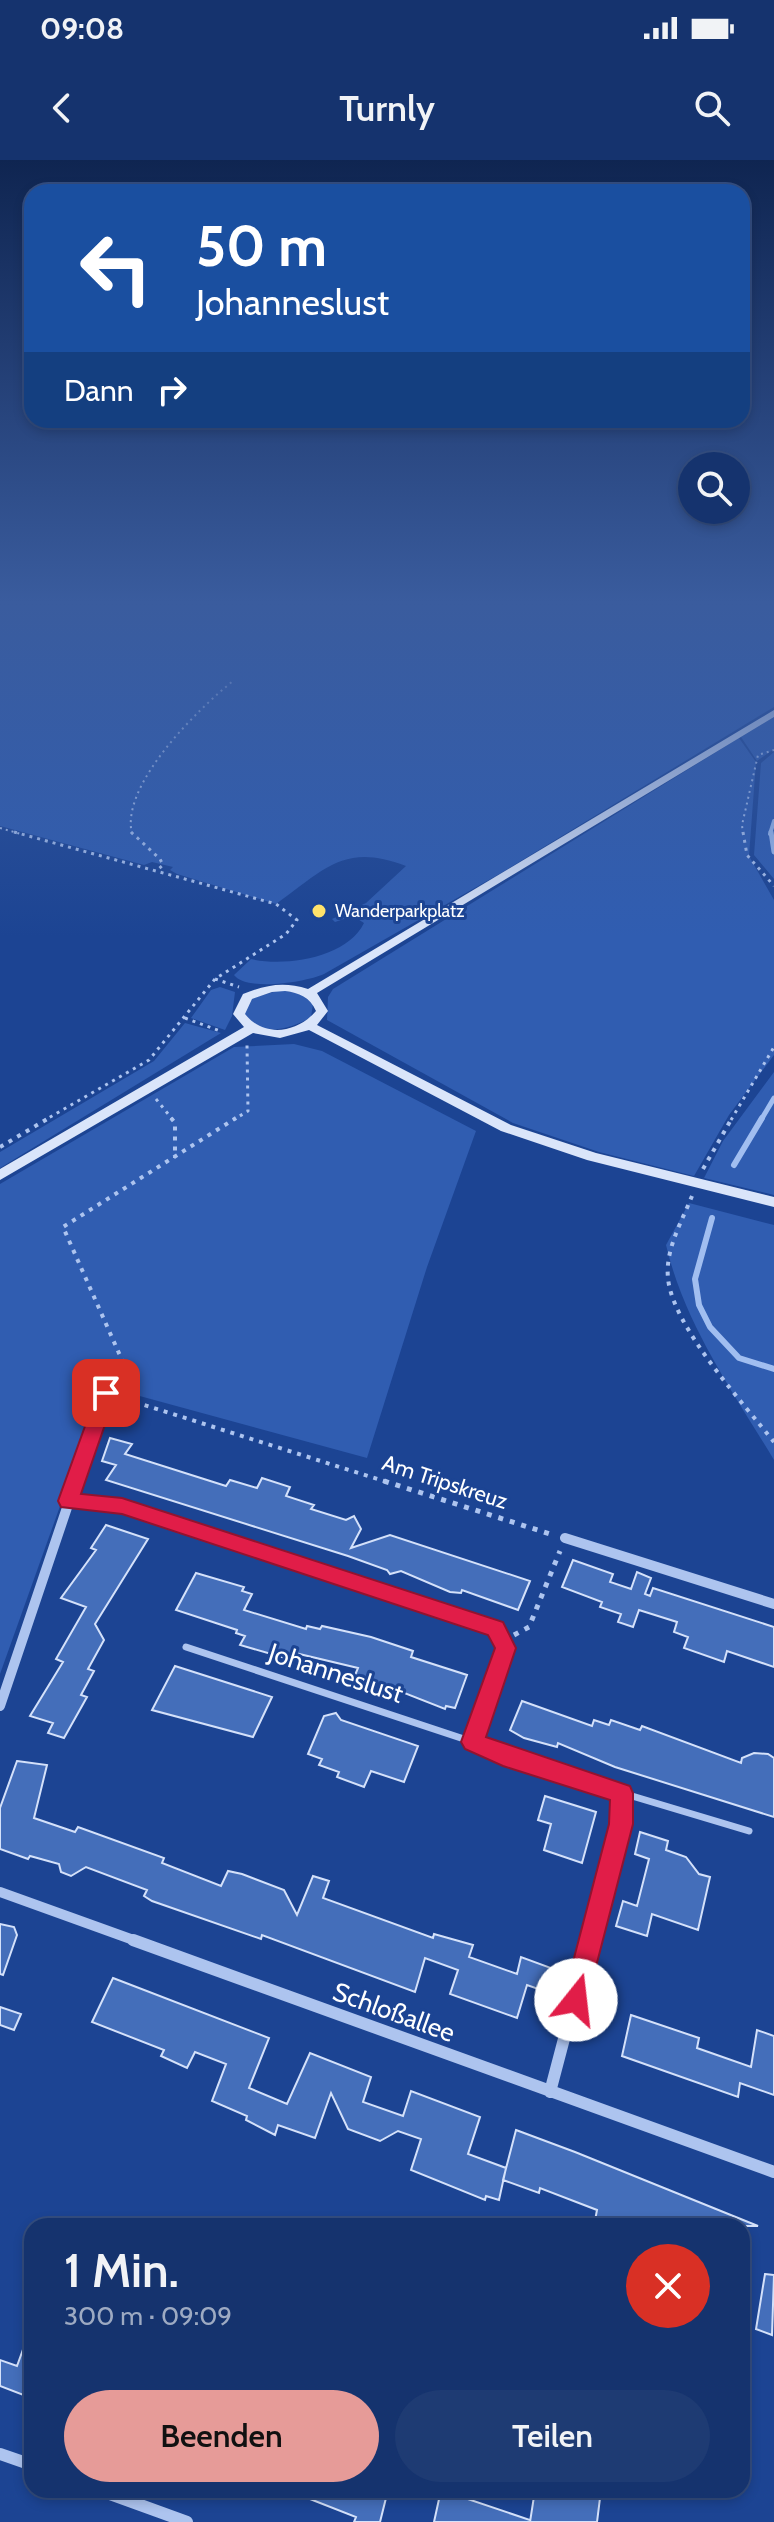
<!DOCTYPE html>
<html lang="de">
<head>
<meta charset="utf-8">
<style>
	:root { --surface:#15336e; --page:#1e3b73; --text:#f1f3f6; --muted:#9daac2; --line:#344e81; --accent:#e69b98 }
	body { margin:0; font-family:Cabin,sans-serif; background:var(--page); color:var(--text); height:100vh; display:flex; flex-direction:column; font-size:30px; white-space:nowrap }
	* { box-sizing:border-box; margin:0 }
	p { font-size:26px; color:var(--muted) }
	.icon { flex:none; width:44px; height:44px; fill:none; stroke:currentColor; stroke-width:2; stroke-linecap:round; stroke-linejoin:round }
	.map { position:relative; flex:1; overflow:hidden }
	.details { position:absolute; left:24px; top:2058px; width:726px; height:280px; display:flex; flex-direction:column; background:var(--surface); border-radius:24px; box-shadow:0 4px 12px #0003,0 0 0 2px var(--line) }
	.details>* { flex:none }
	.top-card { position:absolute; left:24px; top:24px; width:726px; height:244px; border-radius:24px; box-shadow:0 4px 12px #0003,0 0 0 2px var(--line); background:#1a4fa0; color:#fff; overflow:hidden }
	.buttons { position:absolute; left:678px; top:292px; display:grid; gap:16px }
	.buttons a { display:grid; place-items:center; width:72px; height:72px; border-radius:50%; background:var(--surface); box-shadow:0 4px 12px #0003,0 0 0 2px var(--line); font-size:40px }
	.pin { position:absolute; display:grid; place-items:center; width:68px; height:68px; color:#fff; margin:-34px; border-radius:16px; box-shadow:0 4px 12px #0006 }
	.me { position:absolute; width:88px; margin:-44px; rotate:16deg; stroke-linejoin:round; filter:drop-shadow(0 0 6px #0008) }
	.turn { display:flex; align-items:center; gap:28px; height:168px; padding:0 40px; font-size:36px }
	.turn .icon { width:104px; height:104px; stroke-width:2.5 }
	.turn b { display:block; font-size:56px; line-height:68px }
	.then { display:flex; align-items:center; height:76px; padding:0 40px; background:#0003; gap:16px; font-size:30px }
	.round { display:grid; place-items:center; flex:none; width:84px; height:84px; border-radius:42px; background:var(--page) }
	.headline { display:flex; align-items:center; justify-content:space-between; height:136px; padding:0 40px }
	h1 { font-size:48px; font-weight:600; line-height:60px }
	.primary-button { display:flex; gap:16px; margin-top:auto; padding:16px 40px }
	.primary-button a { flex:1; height:92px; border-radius:48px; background:var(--accent); color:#111; font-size:32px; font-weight:600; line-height:92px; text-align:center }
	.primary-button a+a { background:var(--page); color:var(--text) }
	.status { display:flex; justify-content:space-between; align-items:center; height:56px; padding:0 40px; background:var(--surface); direction:ltr }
	.status svg { height:22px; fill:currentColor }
	header { display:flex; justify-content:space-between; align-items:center; height:104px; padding:0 40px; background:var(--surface); font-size:36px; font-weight:600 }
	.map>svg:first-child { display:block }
	.green { fill:#305db1 }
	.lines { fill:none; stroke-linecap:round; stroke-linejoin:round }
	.stream-far2 { stroke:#a1bef0; stroke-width:4 }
	.stream-far1 { stroke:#a1bef0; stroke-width:5 }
	.stream { stroke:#a1bef0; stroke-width:6 }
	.building { fill:#446eba; stroke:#d4e1fa; stroke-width:2 }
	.path-far3 { stroke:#adc4ef; stroke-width:2; stroke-dasharray:2 4; stroke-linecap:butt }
	.path-far2 { stroke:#adc4ef; stroke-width:3; stroke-dasharray:3 5; stroke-linecap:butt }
	.path-far1 { stroke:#adc4ef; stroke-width:4; stroke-dasharray:4 6; stroke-linecap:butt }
	.path { stroke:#adc4ef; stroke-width:5; stroke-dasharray:5 7; stroke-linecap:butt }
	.lane { stroke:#adc4ef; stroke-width:7 }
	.street-far2 { stroke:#adc4ef; stroke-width:8 }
	.street-far1 { stroke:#adc4ef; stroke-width:10 }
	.street { stroke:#adc4ef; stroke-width:12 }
	.secondary { fill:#dae5fa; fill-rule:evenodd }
	.route { fill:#e11d48; stroke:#92132f; stroke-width:2 }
	.poi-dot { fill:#ffe26b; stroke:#1c4493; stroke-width:3 }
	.labels { text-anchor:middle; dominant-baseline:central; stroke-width:6; stroke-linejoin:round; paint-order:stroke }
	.far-poi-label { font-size:18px; fill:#fff; stroke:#1c4493; text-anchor:start }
	.street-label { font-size:22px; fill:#fff; stroke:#1c4493 }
	.near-street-label { font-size:26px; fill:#fff; stroke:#1c4493 }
</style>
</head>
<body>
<div class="status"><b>09:08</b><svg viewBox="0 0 49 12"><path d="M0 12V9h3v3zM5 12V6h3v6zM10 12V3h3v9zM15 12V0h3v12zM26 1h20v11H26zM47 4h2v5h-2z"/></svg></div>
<header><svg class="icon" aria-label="back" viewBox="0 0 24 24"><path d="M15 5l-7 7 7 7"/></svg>Turnly<svg class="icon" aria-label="search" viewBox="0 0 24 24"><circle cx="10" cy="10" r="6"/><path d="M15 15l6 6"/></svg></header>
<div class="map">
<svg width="774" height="2362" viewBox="0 0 774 2362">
	<rect width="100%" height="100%" fill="#1c4493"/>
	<path class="green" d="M0,446H774V547L501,713L324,814C306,822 247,832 234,815L251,799C285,807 347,798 364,763L353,756L335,762L332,759L366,743L406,706C344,682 324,710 276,744L177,714L170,710L173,707L152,702L144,705L0,666Z
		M774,557V589L757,601L741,577Z
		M739,578L756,602L749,696L774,740V895L729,955L694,1016L599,992L513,963L327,860L328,837L333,829Z
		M774,592V719L754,695L761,603Z
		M220,827L235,832L232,856L225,870L191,858L211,830Z
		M280,830L301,834L313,844L311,857C292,869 254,880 243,852L250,839Z
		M185,863L221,873L0,1008V992L154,901Z
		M294,884L322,891L476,971L427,1107L367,1298L103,1226L0,1514V1024L234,887Z
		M774,912V1035L704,1018L723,981Z
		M689,1043L774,1065V1300C732,1230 685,1165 666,1085Z"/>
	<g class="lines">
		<path class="stream-far2" d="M770,674L774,661"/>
		<path class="stream-far1" d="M771,672L774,692
			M761,960L774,938"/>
		<path class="stream" d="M734,1005L762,958
			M712,1058L695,1119L699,1145L710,1167L739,1198L774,1209"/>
	</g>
	<path class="building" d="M110,1278L132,1284L125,1294L226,1326L230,1320L257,1328L262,1318L290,1327L286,1336L314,1345L311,1349L346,1360L354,1356L361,1369L351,1388L390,1375L530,1421L518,1450L462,1430L461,1433L450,1432L401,1411L390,1414L387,1410L348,1396L106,1320L116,1305L102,1301Z
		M106,1365L148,1379L95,1464L104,1480L88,1509L94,1511L81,1535L87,1537L64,1578L48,1573L53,1563L30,1556L63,1502L56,1499L86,1447L61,1438L96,1390L91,1388Z
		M573,1400L613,1414L610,1422L631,1429L637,1412L651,1418L645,1434L650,1436L653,1428L774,1467V1507L727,1491L724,1502L684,1488L688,1477L674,1472L677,1462L639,1450L633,1467L618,1462L621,1454L600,1447L602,1442L562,1427Z
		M196,1413L244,1427L242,1431L252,1434L244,1450L306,1469L307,1466L320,1469L322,1466L371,1477L413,1491L411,1497L467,1515L455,1548L446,1546L445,1549L397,1530L396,1534L353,1520L358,1508L295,1493L292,1500L240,1485L245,1476L236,1473L237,1470L176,1450Z
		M175,1506L272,1537L253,1577L152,1550Z
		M522,1541L592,1566L594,1560L609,1565L611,1560L640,1570L642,1566L741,1603L742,1598L754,1593L768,1594L774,1598V1657L615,1607L558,1583L557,1587L524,1578L510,1570Z
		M336,1553L341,1560L418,1586L404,1622L371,1611L364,1627L337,1617L339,1612L319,1605L322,1599L308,1594L324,1556Z
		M17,1601L47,1605L34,1658L75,1672L78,1667L164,1698L162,1703L221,1726L228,1711L242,1714L284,1730L297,1755L313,1716L329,1721L323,1738L433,1778L434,1774L473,1785L469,1797L517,1814L521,1797L551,1808L544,1831L527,1825L517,1858L450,1834L458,1810L425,1798L415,1832L262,1775L261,1779L152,1741L144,1736L147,1730L86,1707L71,1716L61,1712L59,1704L30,1696L28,1699L0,1689V1648Z
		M545,1636L596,1652L582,1703L544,1690L551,1664L538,1660Z
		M640,1672L668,1681L666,1690L686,1697L699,1714L710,1717L698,1770L652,1754L647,1776L616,1766L623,1741L637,1746L649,1699L635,1694Z
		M0,1764L14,1767L17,1775L3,1815L0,1814Z
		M113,1818L269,1878L249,1928L287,1944L310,1893L371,1917L363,1942L403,1956L411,1931L480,1957L468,1994L506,2008L499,2040L486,2036L485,2040L411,2010L421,1979L398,1971L380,1981L348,1969L331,1933L315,1978L278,1965L275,1975L246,1960L247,1956L212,1941L226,1904L195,1892L187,1908L161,1896L164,1890L92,1862Z
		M0,1847L21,1854L14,1870L0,1865Z
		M631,1855L699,1878L697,1888L751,1907L757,1870L774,1876V1935L740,1923L738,1937L622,1896Z
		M516,1970L575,1992L758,2066H594L597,2050L540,2028L539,2033L503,2020Z
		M765,2114L774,2115L772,2175L756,2169Z
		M30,2170L32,2220L26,2236L0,2226V2200L17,2206Z
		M287,2330H388L380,2362H354L356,2357Z
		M441,2330L530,2360L529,2362H434Z
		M535,2330H601L597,2362H530Z"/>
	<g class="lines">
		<path class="path-far3" d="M0,668L21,674
			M132,674C120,625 198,549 233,521
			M743,674L742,665L758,595L774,590"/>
		<path class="path-far2" d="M14,672L276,744L297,760L286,774L215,819L149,900L45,960
			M131,672L160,699L163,705L156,711
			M743,672L747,695L774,726
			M215,819L239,827
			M185,858L220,871
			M156,939L173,960
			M233,960L248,951L247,885
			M731,960L774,887"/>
		<path class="path-far1" d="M171,958L175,963V998
			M0,987L49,958
			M703,1009L732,958
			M692,1036C682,1061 665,1090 668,1118C672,1166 744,1244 774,1282
			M118,1225L130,1218L63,1067L236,958
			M116,1236L390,1323"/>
		<path class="path" d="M384,1321L550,1374
			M514,1475L529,1467L560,1391"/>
		<path class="lane" d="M186,1487L473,1582
			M622,1633L749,1671"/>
		<path class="street-far2" d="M75,1323L106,1233"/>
		<path class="street-far1" d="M68,1341L122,1346L495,1468L506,1488L473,1582L503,1596L622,1633L621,1664L590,1782
			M565,1378L774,1444
			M0,1546L76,1321
			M0,1732L139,1782"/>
		<path class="street" d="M133,1780L774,2012
			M550,1932L590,1780
			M0,2294L32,2305
			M99,2330L187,2362"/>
		<path class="secondary" d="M774,550V557L317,833L328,851L317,865L511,965L596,993L774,1037V1047L587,1000L501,971L309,870L280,878L253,873L0,1020V1009L244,867L233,854L243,834C266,825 283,821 308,829ZM285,831C299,833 310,837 316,851C297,873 264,878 245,854L252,839L272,832Z"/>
	</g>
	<linearGradient id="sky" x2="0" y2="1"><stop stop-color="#0f2551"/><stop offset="0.57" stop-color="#3a5c9e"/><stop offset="1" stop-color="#3a5c9e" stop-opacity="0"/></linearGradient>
	<rect width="774" height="777" fill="url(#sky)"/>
	<path class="route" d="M106,1226L116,1233L81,1334L122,1338L503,1462L516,1488L486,1577L630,1626L633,1633V1664L585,1849L576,1853L566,1849L563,1840L609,1664L610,1640L503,1606L465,1589L461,1582L495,1488L488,1475L122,1354L61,1347L58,1341L97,1233Z"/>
	<circle class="poi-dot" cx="319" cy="751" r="8"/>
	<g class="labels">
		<g class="far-poi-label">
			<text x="335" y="751">Wanderparkplatz</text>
		</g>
		<g class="street-label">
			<text transform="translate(445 1322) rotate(18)">Am Tripskreuz</text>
		</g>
		<g class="near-street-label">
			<text transform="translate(336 1513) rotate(18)">Johanneslust</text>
			<text transform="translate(394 1852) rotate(20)">Schloßallee</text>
		</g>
	</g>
</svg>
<div class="buttons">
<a><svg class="icon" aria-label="search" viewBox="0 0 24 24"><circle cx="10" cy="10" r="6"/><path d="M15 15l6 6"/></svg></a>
</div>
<div class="pin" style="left:106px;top:1233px;background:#d93025"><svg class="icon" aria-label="arrive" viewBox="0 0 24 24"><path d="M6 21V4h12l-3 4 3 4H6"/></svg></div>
<svg class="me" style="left:576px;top:1840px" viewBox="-20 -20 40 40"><circle r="19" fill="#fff"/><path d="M0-13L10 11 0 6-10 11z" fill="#e11d48"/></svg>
<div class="top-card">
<div class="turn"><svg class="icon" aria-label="left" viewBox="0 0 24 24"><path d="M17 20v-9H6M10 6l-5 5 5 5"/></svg><div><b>50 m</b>Johanneslust</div></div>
<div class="then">Dann<svg class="icon" aria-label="right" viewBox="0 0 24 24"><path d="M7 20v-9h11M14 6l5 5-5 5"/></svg></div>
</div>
<section class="details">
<div class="headline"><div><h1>1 Min.</h1><p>300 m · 09:09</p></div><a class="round" style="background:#d93025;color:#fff"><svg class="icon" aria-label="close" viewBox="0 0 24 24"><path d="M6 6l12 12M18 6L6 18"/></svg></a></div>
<div class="primary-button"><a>Beenden</a><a>Teilen</a></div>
</section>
</div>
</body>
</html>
